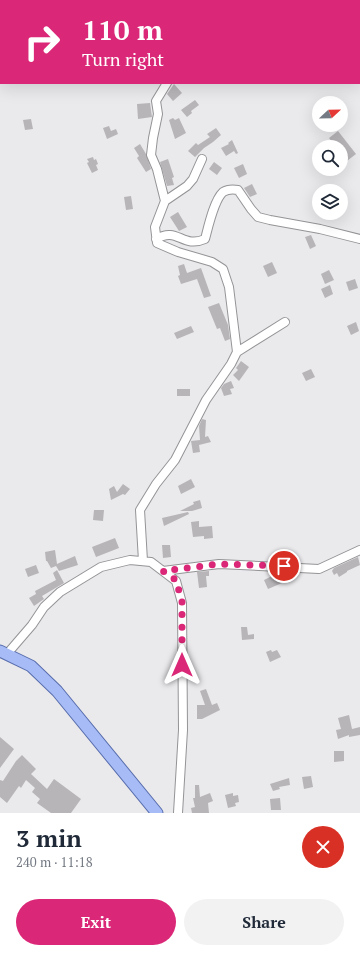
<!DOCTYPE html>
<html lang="en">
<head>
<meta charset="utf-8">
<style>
	:root { --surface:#fff; --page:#f2f2f3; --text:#1f2937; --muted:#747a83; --accent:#db2777 }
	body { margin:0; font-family:"PT Serif",serif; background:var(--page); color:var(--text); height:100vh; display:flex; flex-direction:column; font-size:15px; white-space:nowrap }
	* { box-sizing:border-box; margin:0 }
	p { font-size:13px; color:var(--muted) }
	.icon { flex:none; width:22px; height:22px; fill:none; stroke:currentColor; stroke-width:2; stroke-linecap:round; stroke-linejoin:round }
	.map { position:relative; height:813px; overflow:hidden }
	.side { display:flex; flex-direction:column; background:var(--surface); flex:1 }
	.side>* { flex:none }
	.guide { position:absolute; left:0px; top:0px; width:360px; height:84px; box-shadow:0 4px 16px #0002; background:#db2777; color:#fff; overflow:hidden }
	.needle { width:26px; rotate:68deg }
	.buttons { position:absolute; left:312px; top:96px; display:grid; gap:8px }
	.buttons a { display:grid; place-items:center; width:36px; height:36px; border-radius:50%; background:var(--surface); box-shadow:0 4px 16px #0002; font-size:20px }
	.pin { position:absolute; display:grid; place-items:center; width:34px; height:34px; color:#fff; margin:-17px; border:2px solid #fff; border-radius:50%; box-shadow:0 1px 4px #0007 }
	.me { position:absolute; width:44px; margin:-22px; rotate:0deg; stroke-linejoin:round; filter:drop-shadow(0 0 3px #0008) }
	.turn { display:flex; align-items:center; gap:14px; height:84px; padding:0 16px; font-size:18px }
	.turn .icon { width:52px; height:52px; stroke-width:2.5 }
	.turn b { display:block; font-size:28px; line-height:34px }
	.round { display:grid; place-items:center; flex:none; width:42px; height:42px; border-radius:21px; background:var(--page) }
	.headline { display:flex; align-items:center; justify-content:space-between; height:68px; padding:0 16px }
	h1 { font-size:24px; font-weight:700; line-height:30px }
	.primary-button { display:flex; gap:8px; margin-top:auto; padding:8px 16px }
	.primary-button a { flex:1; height:46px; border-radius:24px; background:var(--accent); color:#fff; font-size:16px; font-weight:700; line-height:46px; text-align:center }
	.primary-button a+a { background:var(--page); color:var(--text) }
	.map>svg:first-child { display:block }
	.building { fill:#b8b5b8 }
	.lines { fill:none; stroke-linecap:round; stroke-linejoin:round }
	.minor-casing { stroke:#949396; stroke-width:10 }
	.major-casing { stroke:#576dac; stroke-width:13 }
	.minor { stroke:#fff; stroke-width:8 }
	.major { stroke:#a7bcf6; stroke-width:11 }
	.route { stroke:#db2777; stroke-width:7; stroke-dasharray:0 12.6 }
</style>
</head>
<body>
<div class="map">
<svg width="360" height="813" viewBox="0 0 360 813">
	<rect width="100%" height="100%" fill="#eae9ec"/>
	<path class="building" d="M174,84L182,93L173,101L167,94Z
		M195,100L199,105L191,111L192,113L187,117L181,110Z
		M150,103L152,117L138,119L137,104Z
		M173,118L175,120L179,118L186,133L175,139L169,120Z
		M31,119L33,129L25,130L23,120Z
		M109,126L111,131L116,129L118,134L107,139L103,128Z
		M216,128L221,135L213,142L204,148L195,157L188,151L196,143L198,145L210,137L207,134Z
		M338,131L356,154L343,164L341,162V147H336L329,138Z
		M232,140L238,153L236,154L234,151L226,156L221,148L229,144L228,143Z
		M140,144L146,154L151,169L146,172L137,158L139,156L134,148Z
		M93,157L94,160L96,159L98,164L96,165L98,170L92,173L87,163L89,162L87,159Z
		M168,159L174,177L172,178L174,185L167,186L160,162Z
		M214,162L222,168L217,175L209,169Z
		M243,164L247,174L239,178L234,168Z
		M252,184L257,194L250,197L244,188Z
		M131,196L133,209L126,210L124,197Z
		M178,212L187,227L179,231L170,217Z
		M311,235L316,246L310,249L305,237Z
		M272,262L277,273L268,277L263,266Z
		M184,264L187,273L201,268L211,296L204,298L197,279L181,284L178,276L180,275L178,266Z
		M329,270L334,280L325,284L321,274Z
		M355,279L358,288L349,291L346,282Z
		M330,285L333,294L325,298L321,289Z
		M219,303L228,325L230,339L225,341L220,328L217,329L208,307Z
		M356,322L359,331L351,335L347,326Z
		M191,326L194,332L177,339L174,333Z
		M241,361L249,367L239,381L233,375L238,370L236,368Z
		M311,369L315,377L306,381L302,373Z
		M231,381L234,388L230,389L232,394L224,396L221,388L224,384Z
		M177,389H190V396H177Z
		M202,419L206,420L205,437L208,436L211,442L199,445L200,452L193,453L191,441L200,440L199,426Z
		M191,479L195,487L181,494L178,486Z
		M123,484L130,489L125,495L123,494L111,500L109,489L114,486L117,492Z
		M200,500L202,508L192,511H180L194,504L193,502Z
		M94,510H104L103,521L93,520Z
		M188,512L189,514L164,526L162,518Z
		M199,521V527L212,526L213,538L204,539V536L193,537L191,522Z
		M115,538L119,548L96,557L92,547Z
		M162,545H170L171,557L163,558Z
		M55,550L57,564L75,556L78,565L59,571L56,566L51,568L47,561H46L45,552Z
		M358,557L360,565L347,571V572L339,577L337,573L334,575L332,571L334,568Z
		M36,565L39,573L28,577L25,569Z
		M57,570L64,583L42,596L44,599L34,606L29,598L36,594L35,591L56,580L53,573Z
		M209,571V576H206L207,587L199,588L197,572Z
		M278,573L282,583L268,589L264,580Z
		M241,627H247L248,635L254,634V639L242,640Z
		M271,650L272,652L277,650L281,657L270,662L266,652Z
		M206,689L212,705L217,703L220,710L202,719H197V705H205L200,691Z
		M349,715L352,729L360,727V735L349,737V735L338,739L336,730L341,729L338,718Z
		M0,737L14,749L0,768Z
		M334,751H344V761L334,762Z
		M22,755L36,769L31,774L47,789L54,779L81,799L71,813H51L37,803L40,799L32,792L35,788L26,780L21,788L19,786L7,803L0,797V780L3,781L16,761Z
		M311,776L313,787L304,789L302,777Z
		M289,778L290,785L279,787L280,789L273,791L270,784Z
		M195,785H199L200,797L210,793L213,801L208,803L209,813H192L191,808L195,807L193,798H195Z
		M233,793V796L238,795L239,802L235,803L236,806L228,808L225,795Z
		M280,798L281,810H271L270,799Z"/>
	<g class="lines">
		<g class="minor-casing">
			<path id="minor" d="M165,201L187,186L193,179L202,159
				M156,239C178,226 182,249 205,239C208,228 214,200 223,192C228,189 233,189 238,190L251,209L258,217L270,220L320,229L360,239
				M237,352L285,322
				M143,561L140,510L156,484L175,460L206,400L231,364L237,352L229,287L223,269L212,262L178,252L157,243L155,227L165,201L157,169L151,155L153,138L158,114L156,101L167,83
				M163,571L219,564L319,569L360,550
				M7,654L32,625L44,607L60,592L101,567L130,560L151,562L176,581L182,603L183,730L178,813"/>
		</g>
		<g class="major-casing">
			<path id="major" d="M0,651L31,666L57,691L157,813"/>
		</g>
		<use href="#minor" class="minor"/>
		<use href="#major" class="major"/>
	</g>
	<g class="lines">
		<path class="route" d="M182,665V602L176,580L163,571L219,564L284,566"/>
	</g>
</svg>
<div class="buttons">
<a><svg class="needle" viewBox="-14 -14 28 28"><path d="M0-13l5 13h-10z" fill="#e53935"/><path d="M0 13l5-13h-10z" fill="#747a83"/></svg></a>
<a><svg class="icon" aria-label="search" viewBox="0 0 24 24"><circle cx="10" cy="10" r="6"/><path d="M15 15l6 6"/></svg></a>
<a><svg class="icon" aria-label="layers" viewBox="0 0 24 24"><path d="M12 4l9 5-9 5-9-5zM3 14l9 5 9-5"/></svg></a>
</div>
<div class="pin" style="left:284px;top:566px;background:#d93025"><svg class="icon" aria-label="arrive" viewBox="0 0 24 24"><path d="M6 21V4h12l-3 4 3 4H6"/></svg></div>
<svg class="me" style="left:182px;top:665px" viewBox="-20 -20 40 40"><path d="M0-17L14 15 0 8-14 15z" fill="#db2777" stroke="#fff" stroke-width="4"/></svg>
<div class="guide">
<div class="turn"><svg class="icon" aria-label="right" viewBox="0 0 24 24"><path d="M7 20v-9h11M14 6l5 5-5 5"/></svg><div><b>110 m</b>Turn right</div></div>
</div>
</div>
<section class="side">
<div class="headline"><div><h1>3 min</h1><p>240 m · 11:18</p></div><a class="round" style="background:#d93025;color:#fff"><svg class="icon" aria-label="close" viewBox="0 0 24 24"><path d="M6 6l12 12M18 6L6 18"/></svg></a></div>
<div class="primary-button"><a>Exit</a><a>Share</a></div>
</section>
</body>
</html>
